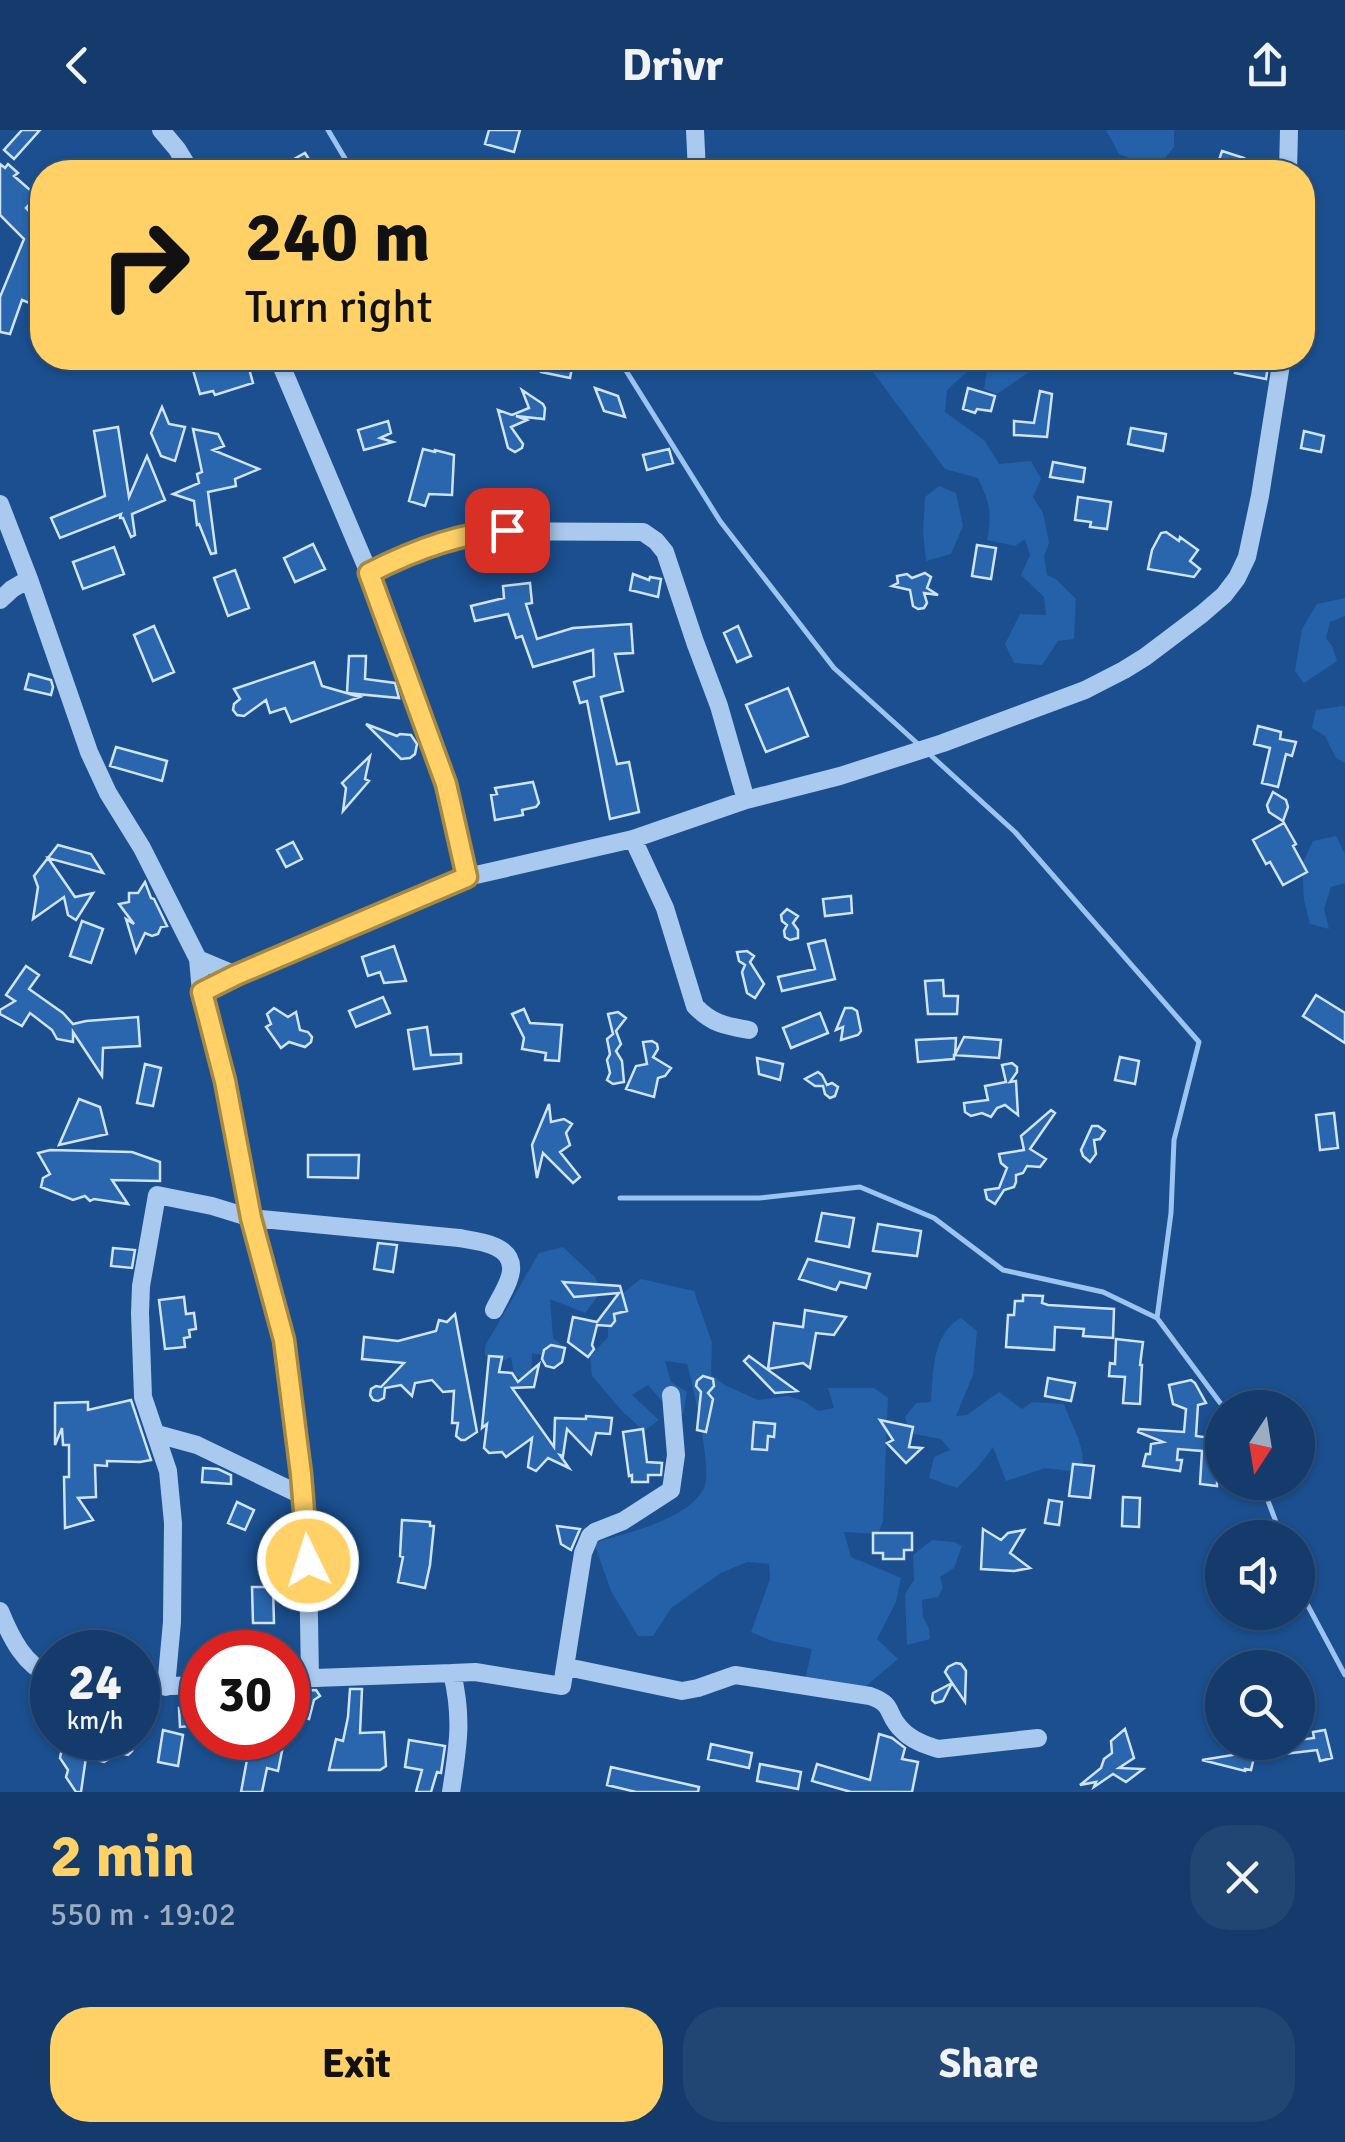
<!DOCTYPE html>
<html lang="en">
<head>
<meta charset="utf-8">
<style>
	:root { --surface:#143b6b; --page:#214673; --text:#f1f3f6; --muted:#9dadc1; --line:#33557e; --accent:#ffd166 }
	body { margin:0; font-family:Signika,sans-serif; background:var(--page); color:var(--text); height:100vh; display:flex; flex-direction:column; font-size:38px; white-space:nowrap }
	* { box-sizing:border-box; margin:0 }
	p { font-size:32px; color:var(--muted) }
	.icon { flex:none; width:55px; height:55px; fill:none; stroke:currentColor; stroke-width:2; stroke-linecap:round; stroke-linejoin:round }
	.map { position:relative; height:1662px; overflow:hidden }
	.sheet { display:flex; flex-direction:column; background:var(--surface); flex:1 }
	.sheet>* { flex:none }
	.hud { position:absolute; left:30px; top:30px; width:1285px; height:210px; border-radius:40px; box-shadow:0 2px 8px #0004,0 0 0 2px var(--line); background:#ffd166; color:#111; overflow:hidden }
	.needle { width:65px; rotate:192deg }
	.tools { position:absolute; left:1205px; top:1260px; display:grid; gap:20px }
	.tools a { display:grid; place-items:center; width:110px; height:110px; border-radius:50%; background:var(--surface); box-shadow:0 2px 8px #0004,0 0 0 2px var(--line); font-size:50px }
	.speed { position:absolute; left:30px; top:1500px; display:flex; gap:20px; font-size:50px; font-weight:700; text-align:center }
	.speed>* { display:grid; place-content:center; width:130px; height:130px; border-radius:50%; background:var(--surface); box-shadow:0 2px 8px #0004,0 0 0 2px var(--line); line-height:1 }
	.speed small { font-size:25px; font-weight:400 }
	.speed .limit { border:15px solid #d22; background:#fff; color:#111 }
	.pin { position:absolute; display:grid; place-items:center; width:85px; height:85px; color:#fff; margin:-42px; border-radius:20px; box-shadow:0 5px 15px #0006 }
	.me { position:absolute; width:110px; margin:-55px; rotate:356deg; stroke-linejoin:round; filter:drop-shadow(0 0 8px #0008) }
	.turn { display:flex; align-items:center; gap:35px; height:210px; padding:0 50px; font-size:45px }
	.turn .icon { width:130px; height:130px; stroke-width:2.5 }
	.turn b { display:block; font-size:70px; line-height:85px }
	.round { display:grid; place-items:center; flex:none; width:105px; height:105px; border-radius:40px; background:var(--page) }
	.head { display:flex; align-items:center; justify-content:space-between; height:170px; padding:0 50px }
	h1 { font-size:60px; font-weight:700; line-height:75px; color:var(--accent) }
	.action { display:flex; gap:20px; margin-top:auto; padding:20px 50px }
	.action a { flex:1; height:115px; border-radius:40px; background:var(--accent); color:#111; font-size:40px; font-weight:700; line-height:115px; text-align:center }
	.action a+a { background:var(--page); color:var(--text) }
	header { display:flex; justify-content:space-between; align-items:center; height:130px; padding:0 50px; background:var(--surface); font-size:45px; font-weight:700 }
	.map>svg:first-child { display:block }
	.green { fill:#2461a8 }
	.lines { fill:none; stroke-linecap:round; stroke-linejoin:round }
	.stream { stroke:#9cc4f0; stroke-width:5 }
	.building { fill:#2a66ad; stroke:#cfe3fa; stroke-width:2.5 }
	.minor { stroke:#a9c9ee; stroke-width:18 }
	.route-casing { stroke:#a68842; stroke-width:25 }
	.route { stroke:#ffd166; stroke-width:18 }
</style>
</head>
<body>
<header><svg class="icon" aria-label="back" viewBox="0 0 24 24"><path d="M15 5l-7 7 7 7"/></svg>Drivr<svg class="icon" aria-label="share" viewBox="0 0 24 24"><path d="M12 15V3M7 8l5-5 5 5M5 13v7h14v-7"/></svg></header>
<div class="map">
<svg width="1345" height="1662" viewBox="0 0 1345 1662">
	<rect width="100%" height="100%" fill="#1b4f8f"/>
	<path class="green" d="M1106,0H1174V17L1157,38L1119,24Z
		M918,228H1027L1029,242L997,264L984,259L988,235L967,242L947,260L945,282L984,310L999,334L1031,331L1041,349L1033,367L1043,383L1049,413L1044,426L1047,445L1056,449L1076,469L1074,509L1058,511L1042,535L1014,533L1005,514L1020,484L1046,485L1044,467L1021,445L1030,425L1025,409L1015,416L987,410C992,382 990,374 978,348L945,339L873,242L912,238Z
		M939,356L956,363L963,396L951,424L926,431L923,402L925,367Z
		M1345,468V486L1330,492L1326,508L1332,516L1337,531L1304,553L1295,541L1302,499L1317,474Z
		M1342,576L1345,577V633L1336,628L1325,606L1312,598L1316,580Z
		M1336,706L1345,724V753L1331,757L1324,779L1329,799L1310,794L1304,770L1302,734L1313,711Z
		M563,1117L595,1147L601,1162L585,1183L550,1169L553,1208L566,1218L559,1228L532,1223L531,1254L514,1245L511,1227L496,1234L485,1225V1216L539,1123Z
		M641,1149L694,1161L712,1213L711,1245L725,1255L758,1270L787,1266L804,1271L818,1281L834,1278L828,1258H874L888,1268L883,1391L878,1404L844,1402L851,1427L901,1448L896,1472L877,1509L898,1529L854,1566L803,1559L812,1519L772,1511L751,1502L770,1449L769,1434L747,1432L721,1443L671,1478L653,1506H638L611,1461L594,1413C626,1403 688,1390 704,1358C713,1340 693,1256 687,1234L665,1231L671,1252L687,1262L683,1284L667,1277L648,1255L632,1265L659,1290L644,1301L623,1282L592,1246L590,1226L608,1207C607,1176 617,1167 641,1149Z
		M961,1188L977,1201L973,1245L956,1286L967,1285L999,1262L1022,1279L1032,1272L1064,1274C1071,1294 1084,1314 1083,1335L1070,1341L1045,1338L1006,1351L993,1317L978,1337L957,1358L929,1348L934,1327L950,1320L941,1309L909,1303L905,1287L916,1273L931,1272C933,1243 932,1203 961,1188Z
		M932,1410L954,1412L962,1416L954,1438L940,1447L943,1458L938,1467L922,1470L923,1487L929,1498L930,1509L907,1515L905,1464L914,1450L913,1425Z"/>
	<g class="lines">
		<path class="stream" d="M328,0L353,42
			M612,228L620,231L720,391L834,538L918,614
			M926,621L1015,702L1199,912L1174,1010L1171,1083L1157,1188
			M620,1068H759L860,1057L934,1088L1003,1140L1103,1162L1157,1188L1224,1278
			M1261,1352L1282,1408
			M1298,1449L1307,1474L1345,1545"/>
	</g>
	<path class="building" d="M22,0H40L14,29L4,20Z
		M489,0H520L514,22L485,14Z
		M1222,21L1244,28L1239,42H1215Z
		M305,23L317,42H271Z
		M0,34L5,38L8,34L18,43L14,46L37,66L26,78L42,95V178L22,170L10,204L0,202V167L24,109L0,85Z
		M234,228V230L246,228L253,253L215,265L213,261L200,264L193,240Z
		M544,228H574L570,248L541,242Z
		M1238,228L1269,230L1266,249L1235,243Z
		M595,258L618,266L625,287L604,281Z
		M968,258L995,266L991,281L977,279L975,283L963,279Z
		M522,260L543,274L545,278L544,289L516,286L527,290L511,297L523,314L522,318L515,322L508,318L498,280L512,285L529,278Z
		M1040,261L1052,264L1047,307L1014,305V291L1034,293Z
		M162,277L169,294L185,297L175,331L161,326L151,303Z
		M388,291L391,303L380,308L393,312L364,320L358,300Z
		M118,297L129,367L147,326L165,370L132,384L135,405L131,407L123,388H120L121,384L60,408L51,388L105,366L94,301Z
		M1131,298L1166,304L1163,321L1128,314Z
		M193,299L218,304L224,316L213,320L259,339L235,349L236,356L208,362L216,423L211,424L199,394L197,395L194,371L173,364L199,353L197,344L202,342Z
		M1304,301L1324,306L1321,322L1301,318Z
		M423,319L435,322V320L454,325L452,365L429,364L425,376L409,371Z
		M669,319L673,333L647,340L643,325Z
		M1053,332L1085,338L1083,352L1050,347Z
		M1078,367L1111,372L1107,399L1090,397L1091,392L1075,390Z
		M1166,402L1179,411L1180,407L1198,420L1190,431L1200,439L1194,447L1148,439L1152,420L1161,403Z
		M313,414L325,439L295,452L284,428Z
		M977,415L996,418L991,449L972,446Z
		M114,417L124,444L83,459L73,432Z
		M235,440L249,478L228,486L214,448Z
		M925,443L931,447L927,458L938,465L924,463L927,473L924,478L918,479L913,476L910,460L892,456L898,453L897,446L907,444L912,448Z
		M633,444L649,450L650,447L661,449L658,467L630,460Z
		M530,453L532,473L526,474L537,509L573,498L631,494L633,523L615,524L623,561L601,567L617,634L629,632L639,682L610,689L587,571L580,573L574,552L594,546L593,520L533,537L522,506L516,508L508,484L475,491L471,476L504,468L503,456Z
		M154,496L174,542L153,551L134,505Z
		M738,496L751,526L737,532L724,503Z
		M349,526H366L365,549L395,553L399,568L347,563Z
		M314,532L322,556L360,567L291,592L285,578L270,583L266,570L244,586L237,585L233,580L234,574L240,569L234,559Z
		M29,544L51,550L53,557L51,565L25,559Z
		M788,558L808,606L766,622L746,575Z
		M366,594L397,606L400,604L411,605L417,614L415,624L410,628L401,629Z
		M1258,596L1281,602L1280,609L1296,612L1292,626L1286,624L1278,657L1262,653L1270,618L1254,614Z
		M116,617L167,631L162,651L110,636Z
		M370,626L365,649L369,651L343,681L346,658L342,653Z
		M533,652L539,673L536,677L522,680L523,685L495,690L491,665L497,664L495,658Z
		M1273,662L1286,670L1288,677L1283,691L1269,682L1267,675Z
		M1284,693L1296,714L1293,716L1307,742L1283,755L1270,732L1266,734L1253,710Z
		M293,712L302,729L286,737L277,720Z
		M58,715L91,724L103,743L48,728L75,767L93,763L76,790L68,785L64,767L33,789L38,757L34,746Z
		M145,752L151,768L154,769L167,796L161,797L158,804L152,806L145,803L136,822L126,789L134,794L119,774L129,772V763H138Z
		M851,766L852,783L825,786L823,769Z
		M787,779L798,786L793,793L798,800V808L790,810L785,807L784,801L787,795L782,791L781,785Z
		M82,791L103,799L91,833L70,826Z
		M825,810L835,849L782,861L778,847L815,839L808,814Z
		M394,816L406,851L384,853L380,842L368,846L362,827Z
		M747,821L754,826L750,832L764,854L755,868L747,863L742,842L745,835L739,831L737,822Z
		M26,836L39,845L29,859L63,883L73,894L86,891L138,887L140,916L103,918L102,946L73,902V912L57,909L52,900L30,883L22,896L0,884V880L15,871L6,865Z
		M943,850L944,866H958L957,884H928L925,851Z
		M1316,865L1345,883V913L1303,886Z
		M383,867L390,883L356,897L349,881Z
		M274,878L288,887L296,882L300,900L308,902L312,907L311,912L305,917L289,912L281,918L266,897L271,894L267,884Z
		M845,878H852L857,881L861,901L858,905L841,910L843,897L836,900Z
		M524,879L530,893L562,895L559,931L545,930L546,923L522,919L524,908L512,884Z
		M618,882L626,888L616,901L621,914L616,921L622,931L624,952L613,954L607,950L610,943L607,930L610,924L607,909L613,904L608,884Z
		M820,883L828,903L791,918L783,898Z
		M427,897L431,925L461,924V933L414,939L408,900Z
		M964,907L1001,910L999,928L954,925V929L918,932L916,910L956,908L955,925Z
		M652,911L657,914L658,919L653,927L671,938L665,946L658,948L654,967L626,959L636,936L647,934L643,912Z
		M1120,927L1139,931L1135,954L1115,950Z
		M757,928L783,934L780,950L759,944Z
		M1012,933L1017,937V942L1010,952L1016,951L1018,985L1005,975L997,978L991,987L982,983L971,986L965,982L964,973L988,970L985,956L1006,952L1002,935Z
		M145,934L161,938L153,976L137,973Z
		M818,942L822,945L827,955L832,953L838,957L835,966L830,968L825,964L823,956H815L805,949Z
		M79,969L100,977L107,1004L59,1015Z
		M549,974L551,992L564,989L572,994L566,1003L570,1015L560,1022L580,1047L573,1053L543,1023L537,1048L532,1015Z
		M1051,980L1055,983L1030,1019L1046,1029L1040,1037L1027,1036L1023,1043L1016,1045V1052L1014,1057L1004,1060L995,1074L987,1069L985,1060L999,1058L1007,1038L1001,1033L999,1024L1024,1020L1021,1006Z
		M1334,983L1338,1018L1320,1020L1316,985Z
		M1092,996H1098L1105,1001L1100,1009L1094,1010L1096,1024L1090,1032L1083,1026L1081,1020Z
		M50,1020L132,1022L160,1032V1051L112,1050L128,1074L94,1069L90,1071L85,1066L73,1070L41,1057L43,1048L50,1044L38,1023Z
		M308,1025H359L358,1048L308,1047Z
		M822,1083L854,1088L849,1117L816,1111Z
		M878,1094L921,1101L917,1126L873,1121Z
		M378,1113L397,1115L393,1142L374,1139Z
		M113,1118L135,1120L132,1138L111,1136Z
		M808,1129L870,1144L866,1158L840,1152L836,1160L799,1149Z
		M563,1152L620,1156L627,1181L614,1184L615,1191L611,1196L597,1195L592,1215L594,1219L588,1227L568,1212L573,1187L597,1192L619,1163L574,1167Z
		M1023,1165L1043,1166L1042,1173L1048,1175L1114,1179L1113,1208L1083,1206L1084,1199L1055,1197L1054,1220L1006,1217L1008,1185H1014L1015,1171H1023Z
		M184,1167L186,1184L194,1183L196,1199L189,1200L190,1207L184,1208L185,1217L165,1219L159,1170Z
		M805,1180L846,1187L834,1205L816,1203L810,1238L803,1233L768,1239L774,1193L803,1197Z
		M455,1184L477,1302L465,1310H461L456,1306L458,1293H452L454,1261L443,1262L432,1250L415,1253L412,1266L401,1255L385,1258L384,1268L378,1271L373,1270L370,1265L371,1259L376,1256L381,1257L404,1233L362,1229L364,1207L398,1211L436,1201L439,1190L447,1192Z
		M1116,1209L1143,1212L1140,1235H1142L1140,1274L1123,1273L1125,1247L1109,1246L1110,1233L1115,1234Z
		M551,1215L565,1218L562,1232L554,1238L546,1236L542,1229L544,1220Z
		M489,1226L502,1227L499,1242L512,1243L518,1252L539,1234L534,1257L512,1258L554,1317L555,1288L586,1289V1286L612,1288L610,1304L596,1303L591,1324L567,1299L563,1326L560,1325L569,1338L548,1328L536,1341L528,1337L532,1308L506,1327L502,1322L489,1323L484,1318L487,1294L482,1298Z
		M749,1226L797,1261L775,1263L744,1231Z
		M703,1246L713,1249L714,1256L708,1263L713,1269L706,1302L697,1300L701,1262L696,1256L697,1251Z
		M1048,1248L1075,1253L1071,1271L1045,1266Z
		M1191,1250L1195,1253L1206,1273L1198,1275L1196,1306L1218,1309L1217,1356L1200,1354L1202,1321L1178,1319L1177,1330H1182L1180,1341L1143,1336L1146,1324H1150L1151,1314L1163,1312L1138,1302L1139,1299L1184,1302L1186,1279L1173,1274L1169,1255Z
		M131,1270L151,1330L140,1332L107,1331V1336L95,1335L96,1367L78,1368L93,1390L65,1398L64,1347H69V1315H63L62,1298L55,1315V1273L88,1272V1280Z
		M880,1290L913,1297L909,1317L922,1318L906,1333L887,1313L893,1310Z
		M754,1292L775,1294L774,1307L768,1306L767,1320L752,1319Z
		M643,1299L647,1332L662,1333L661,1345H648V1352H632V1345L629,1346L623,1302Z
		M1073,1334L1094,1336L1090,1368L1069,1366Z
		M203,1338L218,1339L231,1345V1354L202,1352Z
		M1123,1367L1140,1368L1139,1397L1122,1396Z
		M1049,1370L1062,1372L1059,1395L1045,1393Z
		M237,1372L254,1380L245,1400L228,1393Z
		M402,1390L430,1392V1396H434L430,1435L425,1458L398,1452L403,1427L400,1426Z
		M557,1396L580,1399L571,1420L561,1414Z
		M983,1399L1001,1410L1008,1403L1024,1400L1010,1423L1030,1438L1014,1441L981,1439Z
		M873,1403H912V1420H904V1429H883V1423H873Z
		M252,1457H273L274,1493H253Z
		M956,1533L961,1534L966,1541L965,1572L952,1553L943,1571L935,1573L932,1570L933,1563L952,1553L945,1542L948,1537Z
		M350,1559H362L360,1603L384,1602L386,1636L380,1640H329L336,1609L343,1611L348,1587Z
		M316,1560L320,1566L314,1570L309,1589L288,1584L291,1561Z
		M202,1576V1595L180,1597L179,1578Z
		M1125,1599L1134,1628L1119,1638L1143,1639L1126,1652L1113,1644L1094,1657L1096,1652L1080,1655L1101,1638L1104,1629L1112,1623L1111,1611Z
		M163,1600L183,1605L178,1636L158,1632Z
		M1325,1600L1332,1628L1320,1631L1317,1620L1283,1624L1282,1613L1298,1612V1610L1314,1608L1313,1602Z
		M879,1604L892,1608L905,1618L902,1629L918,1632L912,1662H851L812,1651L817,1634L870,1650Z
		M70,1608H135L132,1621L128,1625L110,1621L109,1629L104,1632L86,1627L81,1662H76L66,1647L68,1640L60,1628L61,1623L66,1620Z
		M251,1608H277L283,1616L278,1641L267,1638L262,1662H241Z
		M409,1610L445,1616L441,1643L437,1642L431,1662H416L422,1640L405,1637Z
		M711,1614L752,1623L749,1638L708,1629Z
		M1241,1616L1256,1619L1251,1640L1245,1639V1641L1202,1630L1239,1624Z
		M760,1634L801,1642L798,1659L757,1651Z
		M611,1637L699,1657L698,1662H636L607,1655Z"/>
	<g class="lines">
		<path class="minor" d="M161,0L177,19L191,42
			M695,0L697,42
			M1288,42L1289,0
			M278,228L369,443L445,654L467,747
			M0,374L29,449L89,622L108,663L142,718L198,829L201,862L225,951L251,1088L284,1210L303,1366L308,1431L310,1548
			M369,443L411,422L487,401L643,402L656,411L665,422L695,512L719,576L746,670
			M0,470L12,459L29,449
			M633,709L665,778L695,876C712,894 726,896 749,900
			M198,829L236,845L467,747L633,709L746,670L840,646L943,613L1085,560L1124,540L1145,527L1202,484L1224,465L1237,448L1247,427L1260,366L1282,228
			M157,1304L197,1315L303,1366
			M0,1481C11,1508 24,1535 52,1547
			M567,1537L682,1561L698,1558L735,1545L870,1566C896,1575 885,1584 902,1600C911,1610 925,1615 938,1619L1038,1608
			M452,1543L475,1542L562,1556L583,1423L590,1406L595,1402L623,1391L671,1360L676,1325L671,1265
			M288,1549L452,1543C463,1588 458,1617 451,1662
			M138,1557L202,1555
			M166,1557L172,1492L173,1393L168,1341L143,1267L140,1183L141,1156L157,1065L212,1076L251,1088L459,1108C477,1111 514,1114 511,1141C510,1153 499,1169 494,1180"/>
	</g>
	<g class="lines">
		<g class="route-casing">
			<path id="route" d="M308,1431L301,1344L284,1210L251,1088L225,951L202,862L236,845L467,747L446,654L369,443C412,421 458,403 507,400"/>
		</g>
		<use href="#route" class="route"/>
	</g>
</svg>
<div class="tools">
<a><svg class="needle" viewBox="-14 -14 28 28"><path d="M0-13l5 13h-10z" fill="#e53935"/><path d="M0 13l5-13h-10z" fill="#9dadc1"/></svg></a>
<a><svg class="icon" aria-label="sound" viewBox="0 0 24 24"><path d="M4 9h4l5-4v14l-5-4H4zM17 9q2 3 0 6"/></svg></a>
<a><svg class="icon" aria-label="search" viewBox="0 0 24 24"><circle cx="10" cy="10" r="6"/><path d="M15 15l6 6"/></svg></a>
</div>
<div class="speed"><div>24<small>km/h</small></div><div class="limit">30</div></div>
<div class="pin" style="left:507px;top:400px;background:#d93025"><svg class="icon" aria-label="arrive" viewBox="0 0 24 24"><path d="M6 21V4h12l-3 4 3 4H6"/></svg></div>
<svg class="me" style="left:308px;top:1431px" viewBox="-20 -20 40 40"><circle r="17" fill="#ffd166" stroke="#fff" stroke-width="3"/><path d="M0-11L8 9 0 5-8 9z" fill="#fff"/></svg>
<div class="hud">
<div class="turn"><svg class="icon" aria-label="right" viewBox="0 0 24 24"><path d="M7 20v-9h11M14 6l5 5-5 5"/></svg><div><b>240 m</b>Turn right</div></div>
</div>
</div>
<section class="sheet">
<div class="head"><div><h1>2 min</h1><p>550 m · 19:02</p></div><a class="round"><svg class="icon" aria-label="close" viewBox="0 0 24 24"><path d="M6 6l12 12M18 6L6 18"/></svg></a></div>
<div class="action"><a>Exit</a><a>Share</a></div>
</section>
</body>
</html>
